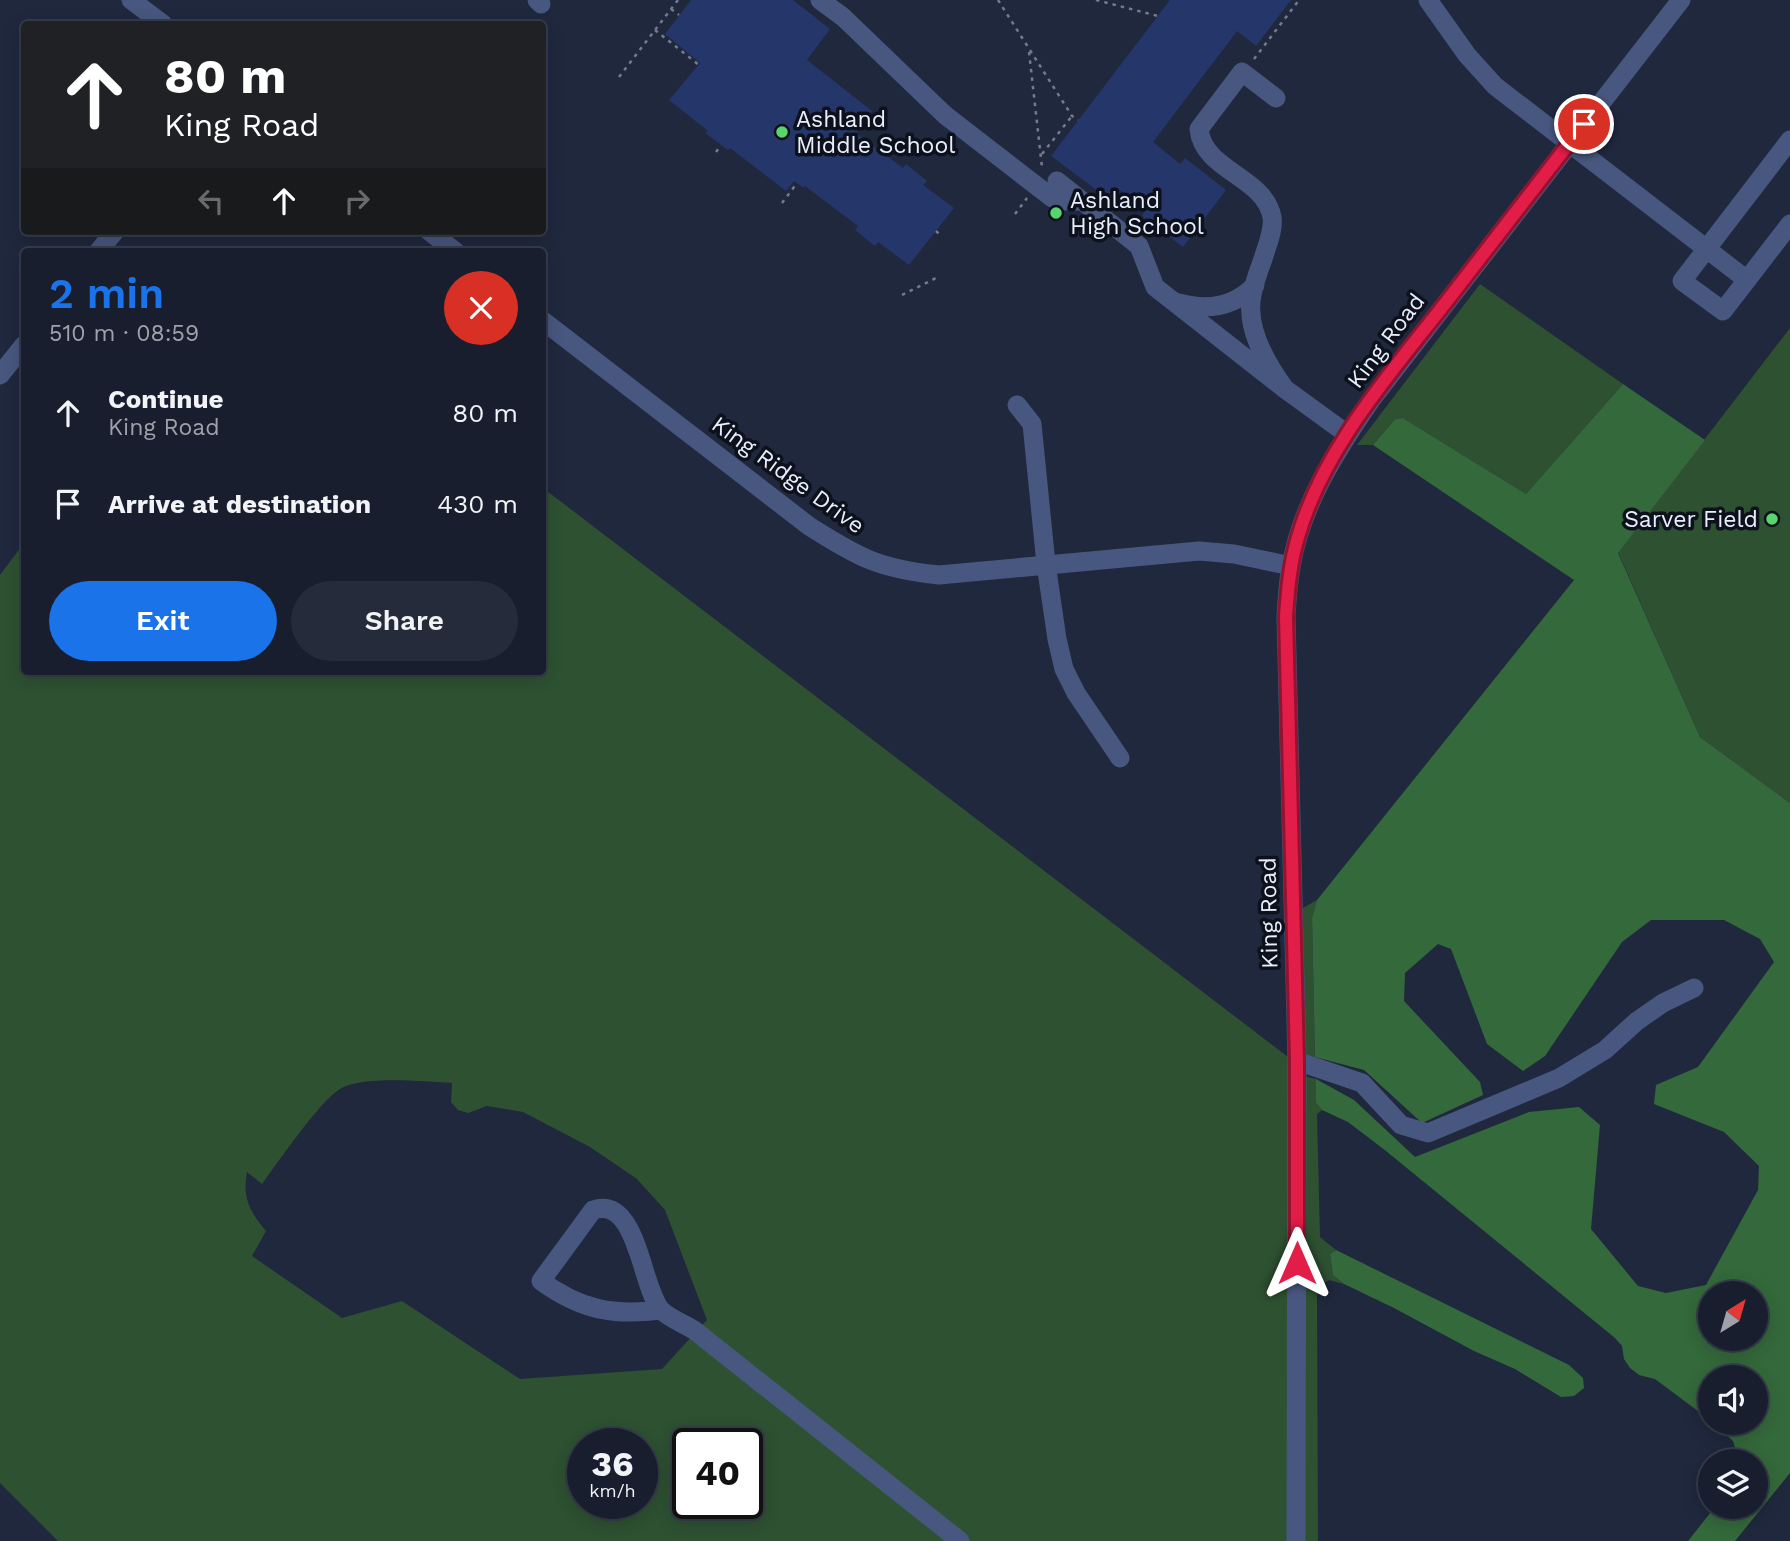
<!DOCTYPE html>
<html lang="en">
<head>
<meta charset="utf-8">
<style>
	:root { --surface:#181e2e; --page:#252b3a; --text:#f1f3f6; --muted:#9fa2aa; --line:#363c4a; --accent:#1a73e8 }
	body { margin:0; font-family:"Work Sans",sans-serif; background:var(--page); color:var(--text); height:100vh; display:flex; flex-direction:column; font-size:26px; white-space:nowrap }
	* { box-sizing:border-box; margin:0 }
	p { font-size:23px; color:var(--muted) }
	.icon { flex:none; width:38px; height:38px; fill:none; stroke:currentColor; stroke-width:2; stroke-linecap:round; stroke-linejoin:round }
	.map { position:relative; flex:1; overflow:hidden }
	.details { position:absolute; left:21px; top:248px; width:525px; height:427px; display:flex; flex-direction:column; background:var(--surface); border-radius:7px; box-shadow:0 4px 18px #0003,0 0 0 2px var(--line) }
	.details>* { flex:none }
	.top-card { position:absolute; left:21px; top:21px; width:525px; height:214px; border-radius:7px; box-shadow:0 4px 18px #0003,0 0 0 2px var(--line); background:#202124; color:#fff; overflow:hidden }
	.needle { width:46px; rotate:37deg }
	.controls { position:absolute; left:1698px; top:1281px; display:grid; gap:14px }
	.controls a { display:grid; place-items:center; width:70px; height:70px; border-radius:50%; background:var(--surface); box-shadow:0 4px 18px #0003,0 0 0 2px var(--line); font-size:35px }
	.speed { position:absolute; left:567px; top:1428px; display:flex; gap:14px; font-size:35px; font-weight:700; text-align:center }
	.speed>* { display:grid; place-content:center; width:91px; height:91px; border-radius:50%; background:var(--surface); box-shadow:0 4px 18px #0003,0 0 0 2px var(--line); line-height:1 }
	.speed small { font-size:18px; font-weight:400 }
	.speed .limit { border:4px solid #111; border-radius:10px; background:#fff; color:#111 }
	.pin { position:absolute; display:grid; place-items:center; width:60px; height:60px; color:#fff; margin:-30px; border:4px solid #fff; border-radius:50%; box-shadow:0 2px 7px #0007 }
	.me { position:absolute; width:77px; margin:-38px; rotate:0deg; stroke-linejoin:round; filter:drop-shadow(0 0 5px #0008) }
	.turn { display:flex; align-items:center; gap:24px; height:147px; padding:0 28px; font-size:32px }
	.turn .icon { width:91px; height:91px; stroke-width:2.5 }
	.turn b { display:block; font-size:49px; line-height:60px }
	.lanes { display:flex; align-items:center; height:66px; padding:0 28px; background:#0003; justify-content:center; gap:35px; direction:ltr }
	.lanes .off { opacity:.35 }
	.round { display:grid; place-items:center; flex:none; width:74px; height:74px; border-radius:37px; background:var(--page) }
	.summary { display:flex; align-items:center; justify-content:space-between; height:119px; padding:0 28px }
	h1 { font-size:42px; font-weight:600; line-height:52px; color:var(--accent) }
	.primary-button { display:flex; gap:14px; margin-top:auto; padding:14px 28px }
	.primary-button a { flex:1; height:80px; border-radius:42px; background:var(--accent); color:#fff; font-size:28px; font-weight:600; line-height:80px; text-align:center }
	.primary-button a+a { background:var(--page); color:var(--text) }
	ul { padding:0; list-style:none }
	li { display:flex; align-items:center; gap:21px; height:91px; padding:0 28px }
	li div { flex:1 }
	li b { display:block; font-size:26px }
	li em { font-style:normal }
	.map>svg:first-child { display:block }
	.green { fill:#2e5132; fill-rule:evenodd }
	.forest { fill:#34693b; fill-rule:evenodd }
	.building { fill:#25366a }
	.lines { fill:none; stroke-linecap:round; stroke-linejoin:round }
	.path { stroke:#747b8e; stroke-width:2.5; stroke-dasharray:3.5 5; stroke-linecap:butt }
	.minor { stroke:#48577f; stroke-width:19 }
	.route-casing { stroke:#92132f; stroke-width:18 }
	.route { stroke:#e11d48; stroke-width:12 }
	.poi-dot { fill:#5ad56e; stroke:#0d111b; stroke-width:2.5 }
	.labels { text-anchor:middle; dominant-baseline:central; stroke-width:7; stroke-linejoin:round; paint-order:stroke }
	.poi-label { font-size:23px; fill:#e8eefd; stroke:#0d111b; text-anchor:start }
	.street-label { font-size:23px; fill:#e8eefd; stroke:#0d111b }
</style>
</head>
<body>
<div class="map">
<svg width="1790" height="1541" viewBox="0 0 1790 1541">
	<rect width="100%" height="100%" fill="#20283e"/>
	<path class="green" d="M1480,284L1623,384L1526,494L1403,418L1395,419L1373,445H1357Z
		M1790,328V803L1700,737L1618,552Z
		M543,488L1288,1057L1289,1541H968L698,1329L707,1320L665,1210L637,1179L590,1147L523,1112L487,1106L468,1113L458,1110L451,1102L452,1083C426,1082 362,1075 340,1089C319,1102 279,1161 262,1184L247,1172C242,1198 250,1212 266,1231L252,1256L342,1318L402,1301L520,1379L662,1369L693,1335L953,1541H58L0,1483V575L24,543V672H542ZM583,1444H642V1503H583ZM688,1444H747V1503H688Z
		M1317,900L1312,918L1315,1057L1304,1054L1301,909Z
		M1304,1076L1316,1079V1103L1322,1110L1317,1114L1320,1237L1336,1250L1330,1254L1333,1275L1344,1284L1329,1280L1321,1285L1317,1295L1318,1541H1305Z"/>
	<path class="forest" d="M1623,384L1705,440L1618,553L1700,737L1790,803V1473L1735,1541H1688L1715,1507H1755V1461H1739L1733,1441L1714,1423H1755V1377H1710V1420L1655,1379L1639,1375L1630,1368L1624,1359L1622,1346L1615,1338L1386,1151L1348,1122L1322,1110L1316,1103V1079L1354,1100L1415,1157L1529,1112L1579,1107L1600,1125L1591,1229L1638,1286L1666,1293L1706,1285L1758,1190L1759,1166L1724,1132L1654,1104L1656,1085L1698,1067L1774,962L1760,939L1724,920H1651L1622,942L1545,1056L1523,1071L1487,1044L1451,949L1438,944L1405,973L1404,1001L1480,1082L1483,1095L1422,1123L1364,1070L1315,1057L1312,918L1317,900L1574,580L1373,445L1395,419L1403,418L1526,494ZM1710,1293H1755V1339H1710Z
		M1336,1250L1569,1365L1583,1378L1584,1388L1574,1396L1561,1397L1515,1369L1474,1351L1394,1308L1344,1284L1333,1275L1330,1254Z"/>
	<path class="building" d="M691,0H793L830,29L807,60L872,111L856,133L903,168L906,164L927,181L923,185L954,208L909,265L878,242L875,246L855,230L858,226L805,186L804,188L794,181L786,191L730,148L728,150L705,133L708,131L669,100L700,63L665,34Z
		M1170,0H1291L1256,46L1237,31L1153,142L1180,164L1185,158L1226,190L1183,247L1142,216L1146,209L1118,189L1110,200L1051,156Z"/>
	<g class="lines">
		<path class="path" d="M998,0L1072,116L1078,120
			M1096,0L1158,16
			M671,9L679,15
			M655,30L699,65
			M1029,52L1042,167
			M1254,59L1299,0
			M619,77L678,0
			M716,152L721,145
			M1042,154L1072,116
			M782,203L797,183
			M1015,214L1027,198
			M936,231L940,235
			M902,295L936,278"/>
		<path class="minor" d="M131,0L163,24
			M537,0L541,4
			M820,0L843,17L945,115L1051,197L1058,201H1082
			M1428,0L1467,55L1495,86L1747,280
			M1276,98L1242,72L1199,129C1203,171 1264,176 1272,217C1274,231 1267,245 1263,259C1259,270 1254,283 1252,295C1245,328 1266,363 1285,389
			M1790,140L1682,281L1723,311L1790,224
			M1057,181L1139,246L1155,287L1285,389L1347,434
			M429,231L456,252
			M98,252L115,231
			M1179,303C1208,311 1234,307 1255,285
			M542,320L809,526C859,558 880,569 939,575L1199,551L1234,554L1291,566
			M0,375L24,345
			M1017,405L1032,424L1046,564L1057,639L1064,669L1076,693L1120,758
			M1297,1061L1362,1083L1401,1125L1428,1133L1559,1078L1605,1050L1637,1021L1663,1003L1694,988
			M661,1310C613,1316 581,1310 541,1281L593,1210C638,1195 641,1288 661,1310C669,1318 684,1324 694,1330L960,1541
			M1296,1541L1297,1061L1286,616C1287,600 1288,583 1291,567C1301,505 1336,451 1371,400L1681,0"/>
	</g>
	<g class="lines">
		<g class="route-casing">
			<path id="route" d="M1297,1263V1061L1286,616C1288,589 1290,563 1298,537C1324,447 1391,373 1447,301C1493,242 1538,183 1584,124"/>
		</g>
		<use href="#route" class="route"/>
	</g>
	<g class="poi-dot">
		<circle cx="782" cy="132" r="7"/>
		<circle cx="1056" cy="213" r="7"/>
		<circle cx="1772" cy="519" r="7"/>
	</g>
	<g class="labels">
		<g class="poi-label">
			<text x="796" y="119">Ashland<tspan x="796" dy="26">Middle School</tspan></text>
			<text x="1070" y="200">Ashland<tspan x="1070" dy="26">High School</tspan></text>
			<text x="1758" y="519" text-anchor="end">Sarver Field</text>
		</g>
		<g class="street-label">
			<text transform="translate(1386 341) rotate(-53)">King Road</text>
			<text transform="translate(788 475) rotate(36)">King Ridge Drive</text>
			<text transform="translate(1269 913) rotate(-91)">King Road</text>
		</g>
	</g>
</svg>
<div class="controls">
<a><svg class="needle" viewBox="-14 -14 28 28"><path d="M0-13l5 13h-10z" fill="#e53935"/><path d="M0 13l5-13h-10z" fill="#9fa2aa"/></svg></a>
<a><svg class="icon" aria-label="sound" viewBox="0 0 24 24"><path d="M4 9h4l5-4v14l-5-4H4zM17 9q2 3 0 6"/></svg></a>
<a><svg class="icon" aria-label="layers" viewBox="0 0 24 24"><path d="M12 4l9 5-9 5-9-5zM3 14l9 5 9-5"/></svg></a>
</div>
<div class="speed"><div>36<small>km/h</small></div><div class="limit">40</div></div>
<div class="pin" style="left:1584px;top:124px;background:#d93025"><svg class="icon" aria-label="arrive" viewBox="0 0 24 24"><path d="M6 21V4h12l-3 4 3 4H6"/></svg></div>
<svg class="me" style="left:1297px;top:1263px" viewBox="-20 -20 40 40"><path d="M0-17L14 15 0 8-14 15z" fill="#e11d48" stroke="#fff" stroke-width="4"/></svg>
<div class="top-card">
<div class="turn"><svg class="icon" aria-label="ahead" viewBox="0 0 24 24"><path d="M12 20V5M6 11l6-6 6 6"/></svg><div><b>80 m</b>King Road</div></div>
<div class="lanes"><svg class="icon off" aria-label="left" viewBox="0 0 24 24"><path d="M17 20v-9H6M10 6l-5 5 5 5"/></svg><svg class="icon" aria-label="ahead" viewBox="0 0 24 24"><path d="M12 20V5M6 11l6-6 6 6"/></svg><svg class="icon off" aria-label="right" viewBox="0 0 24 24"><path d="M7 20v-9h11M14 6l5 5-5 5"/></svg></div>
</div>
<section class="details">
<div class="summary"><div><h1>2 min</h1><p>510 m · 08:59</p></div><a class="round" style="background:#d93025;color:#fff"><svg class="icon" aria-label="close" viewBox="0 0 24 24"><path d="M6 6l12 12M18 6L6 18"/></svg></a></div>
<ul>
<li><svg class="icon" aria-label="ahead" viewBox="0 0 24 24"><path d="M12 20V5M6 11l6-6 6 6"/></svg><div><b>Continue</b><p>King Road</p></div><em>80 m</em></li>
<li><svg class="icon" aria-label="arrive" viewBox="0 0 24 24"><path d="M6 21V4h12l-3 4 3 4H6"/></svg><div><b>Arrive at destination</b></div><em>430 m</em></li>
</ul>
<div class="primary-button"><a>Exit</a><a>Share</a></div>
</section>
</div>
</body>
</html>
